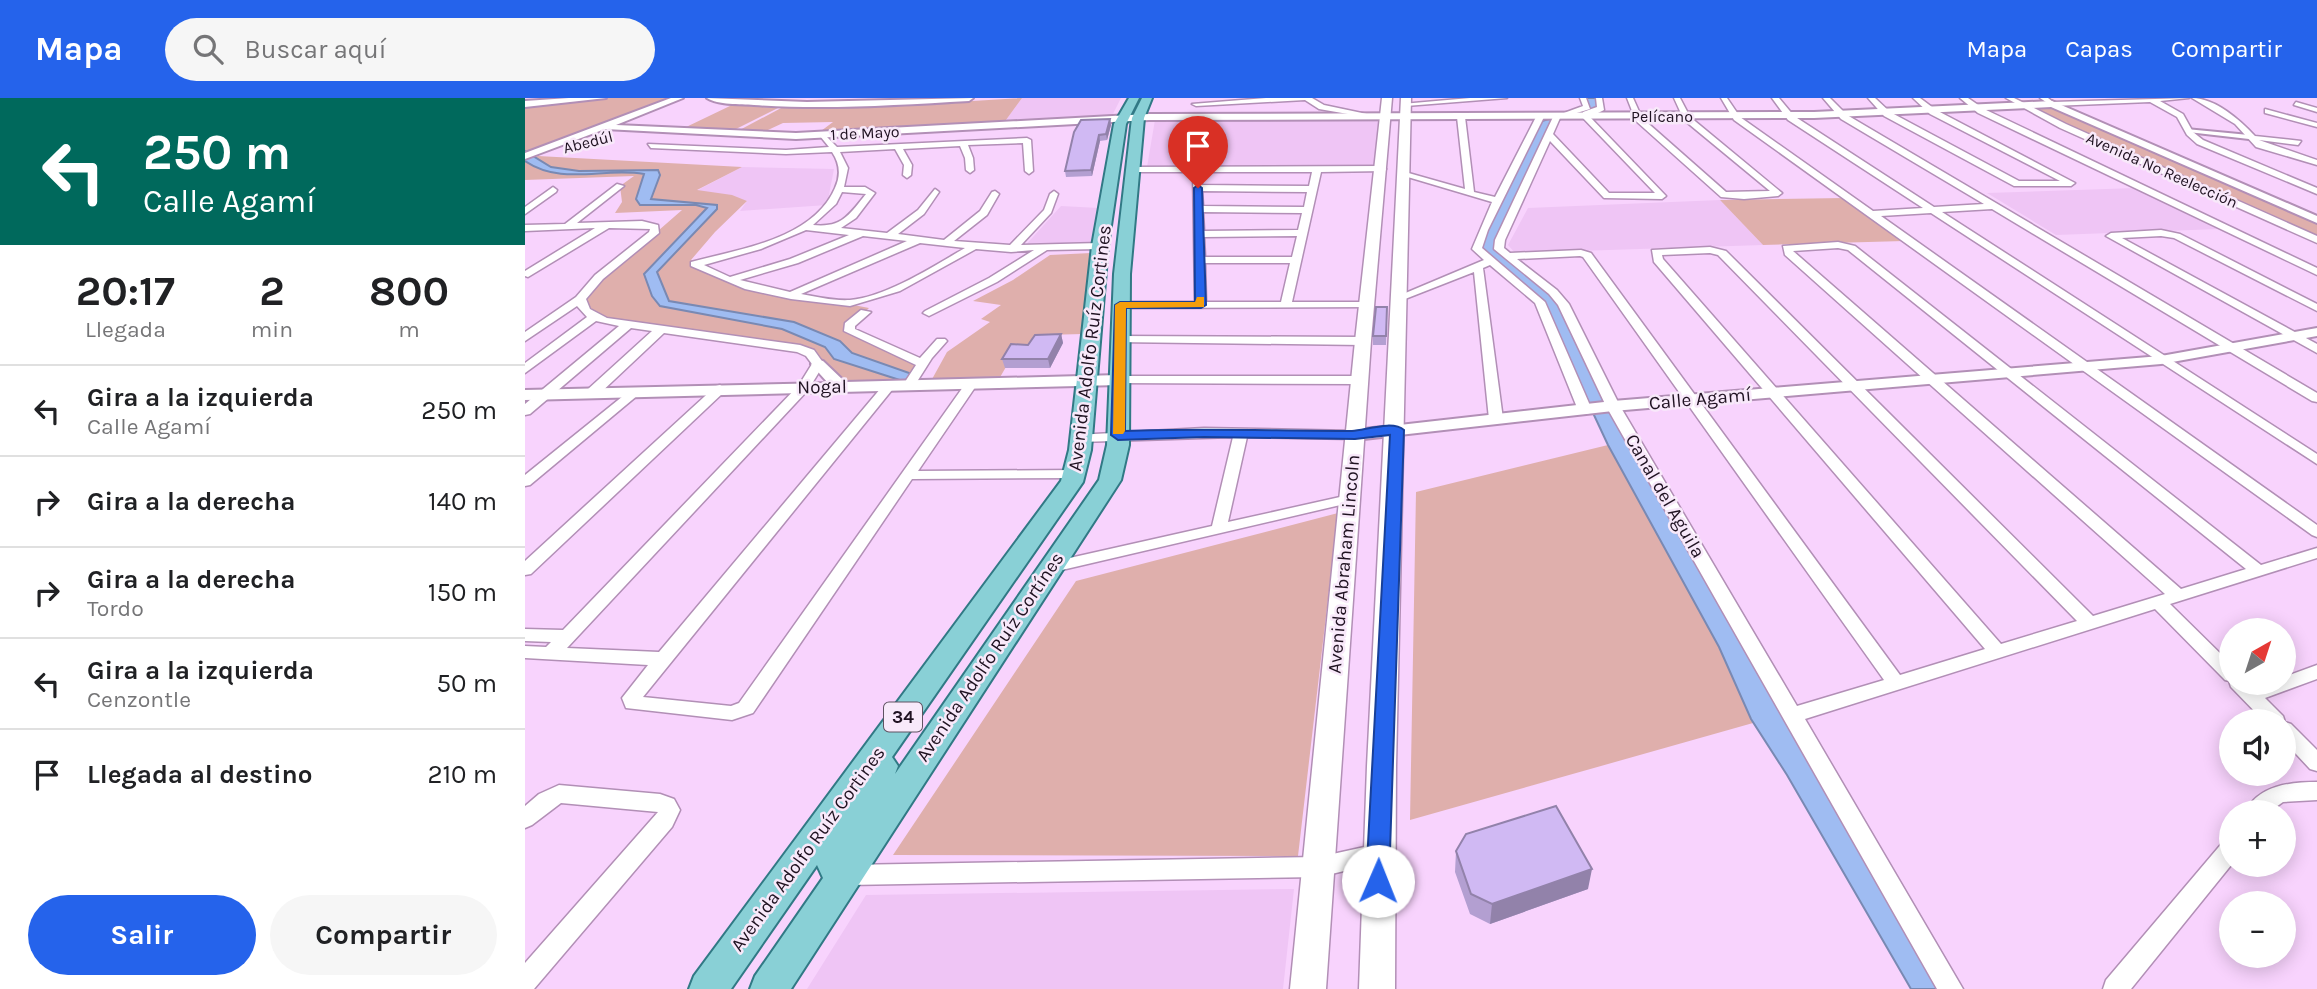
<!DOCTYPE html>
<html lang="es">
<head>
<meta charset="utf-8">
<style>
	:root { --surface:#fff; --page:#f6f6f6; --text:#202124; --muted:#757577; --line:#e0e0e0; --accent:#2563eb }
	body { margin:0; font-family:Karla,sans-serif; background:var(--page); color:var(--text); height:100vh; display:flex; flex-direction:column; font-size:26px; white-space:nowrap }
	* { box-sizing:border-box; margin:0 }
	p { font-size:23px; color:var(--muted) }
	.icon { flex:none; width:38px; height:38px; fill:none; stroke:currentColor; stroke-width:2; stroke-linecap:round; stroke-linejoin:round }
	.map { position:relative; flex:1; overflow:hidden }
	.sheet { display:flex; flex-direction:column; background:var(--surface); width:525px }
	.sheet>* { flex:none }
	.hud { background:#00695c; color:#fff; overflow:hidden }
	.needle { width:46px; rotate:39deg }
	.buttons { position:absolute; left:1694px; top:520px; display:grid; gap:14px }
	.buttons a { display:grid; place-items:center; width:77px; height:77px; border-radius:50%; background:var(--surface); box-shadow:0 4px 18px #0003; font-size:35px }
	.pin { position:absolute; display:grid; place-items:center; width:60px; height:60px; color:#fff; margin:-72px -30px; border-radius:50% 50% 50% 0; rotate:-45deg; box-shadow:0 0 7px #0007 }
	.pin .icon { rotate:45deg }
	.me { position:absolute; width:77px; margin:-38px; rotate:1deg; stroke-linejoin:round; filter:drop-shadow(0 0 5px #0008) }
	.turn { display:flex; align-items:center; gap:24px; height:147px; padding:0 28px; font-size:32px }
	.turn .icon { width:91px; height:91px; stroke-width:2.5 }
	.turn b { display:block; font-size:49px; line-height:60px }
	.eta { display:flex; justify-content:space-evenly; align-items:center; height:119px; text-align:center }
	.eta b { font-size:42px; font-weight:700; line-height:49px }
	.primary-button { display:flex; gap:14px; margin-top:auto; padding:14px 28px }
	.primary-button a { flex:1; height:80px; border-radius:42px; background:var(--accent); color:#fff; font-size:28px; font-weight:700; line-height:80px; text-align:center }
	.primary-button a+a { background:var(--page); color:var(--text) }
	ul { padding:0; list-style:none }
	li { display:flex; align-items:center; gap:21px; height:91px; padding:0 28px; border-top:2px solid var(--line) }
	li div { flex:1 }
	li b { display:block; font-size:26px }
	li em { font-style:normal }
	header { display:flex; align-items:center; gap:42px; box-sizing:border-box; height:98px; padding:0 35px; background:var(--accent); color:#fff }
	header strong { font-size:33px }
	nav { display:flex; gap:38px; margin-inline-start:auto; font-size:24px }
	.search { width:490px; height:63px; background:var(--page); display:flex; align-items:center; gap:18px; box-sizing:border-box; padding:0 24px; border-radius:38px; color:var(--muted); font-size:26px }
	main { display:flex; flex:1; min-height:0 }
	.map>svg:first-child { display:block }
	.built { fill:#efc5f5 }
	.green { fill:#dfafac }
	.water { fill:#9fbcf2; stroke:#7989b3; stroke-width:2 }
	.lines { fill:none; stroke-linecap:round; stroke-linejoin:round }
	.pedestrian-casing { stroke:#b28fb6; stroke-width:4 }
	.minor-casing { stroke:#b28fb6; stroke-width:3 }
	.tertiary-casing { stroke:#b28fb6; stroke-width:4 }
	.secondary-casing { stroke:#b28fb6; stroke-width:3 }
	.primary-casing { stroke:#317985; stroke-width:4 }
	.pedestrian { fill:#fff; fill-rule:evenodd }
	.minor { fill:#fff; fill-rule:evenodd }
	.tertiary { fill:#fff; fill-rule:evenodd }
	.secondary { fill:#fff; fill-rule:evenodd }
	.primary { fill:#89d0d6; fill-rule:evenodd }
	.wall { fill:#b39fd1 }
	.shaded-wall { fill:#9282aa }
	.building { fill:#d0b9f3; stroke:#9282aa; stroke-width:2 }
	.route { fill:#2563eb; stroke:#184099; stroke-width:2 }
	.slow { fill:#f59e0b }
	.labels { text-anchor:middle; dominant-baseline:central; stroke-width:5; stroke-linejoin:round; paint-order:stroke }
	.far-street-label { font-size:16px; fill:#1f1221; stroke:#f8e9fa }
	.shield { fill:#f8e9fa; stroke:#605262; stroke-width:2 }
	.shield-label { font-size:18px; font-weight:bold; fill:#1f1221 }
	.street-label { font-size:19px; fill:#1f1221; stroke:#f8e9fa }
</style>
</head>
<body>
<header>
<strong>Mapa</strong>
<div class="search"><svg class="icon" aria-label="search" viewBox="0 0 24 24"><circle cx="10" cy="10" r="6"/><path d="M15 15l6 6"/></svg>Buscar aquí</div>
<nav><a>Mapa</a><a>Capas</a><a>Compartir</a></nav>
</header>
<main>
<section class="sheet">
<div class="hud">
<div class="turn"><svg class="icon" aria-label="left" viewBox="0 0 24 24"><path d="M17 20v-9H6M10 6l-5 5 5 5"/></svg><div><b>250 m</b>Calle Agamí</div></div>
</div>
<div class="eta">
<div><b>20:17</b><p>Llegada</p></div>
<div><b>2</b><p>min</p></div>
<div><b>800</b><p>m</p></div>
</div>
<ul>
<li><svg class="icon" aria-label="left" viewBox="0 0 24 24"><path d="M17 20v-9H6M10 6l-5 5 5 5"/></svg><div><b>Gira a la izquierda</b><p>Calle Agamí</p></div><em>250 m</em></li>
<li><svg class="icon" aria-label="right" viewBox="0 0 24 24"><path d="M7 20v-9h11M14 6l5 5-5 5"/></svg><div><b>Gira a la derecha</b></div><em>140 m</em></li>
<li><svg class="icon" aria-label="right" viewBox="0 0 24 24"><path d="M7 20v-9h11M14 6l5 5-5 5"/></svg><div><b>Gira a la derecha</b><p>Tordo</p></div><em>150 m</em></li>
<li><svg class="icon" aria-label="left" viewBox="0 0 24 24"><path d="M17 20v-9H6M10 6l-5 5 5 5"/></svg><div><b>Gira a la izquierda</b><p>Cenzontle</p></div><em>50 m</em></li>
<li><svg class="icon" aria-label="arrive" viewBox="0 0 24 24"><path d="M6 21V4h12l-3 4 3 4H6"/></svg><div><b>Llegada al destino</b></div><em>210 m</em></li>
</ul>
<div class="primary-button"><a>Salir</a><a>Compartir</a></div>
</section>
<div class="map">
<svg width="1792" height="891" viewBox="0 0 1792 891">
	<rect width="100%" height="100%" fill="#f8d3fd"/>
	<path class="built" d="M497,0H596L587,18L478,26Z
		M858,21L853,70L622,69L630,22Z
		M217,69L309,71L302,107L215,113L222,103L171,93Z
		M1611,90L1694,131L1531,137L1462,95Z
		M1195,102L1238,147L990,155L983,147L1003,110Z
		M536,108L574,110L569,146L498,150Z
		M769,791L758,891H282L341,797Z"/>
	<path class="green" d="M77,0H153L0,58V6Z
		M497,0L478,26L292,36L308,24L258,25L234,36L209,35L258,9L364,8Z
		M207,7L253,10L207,33L157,31Z
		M1507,10H1528L1792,125V138Z
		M13,58L217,69L172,92L207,97L222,103L190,134L166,162L204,183L344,210L323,230L397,265L384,287L315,288L285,255L68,220L55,201L157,112L90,115L97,104L95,88L109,78L0,82V62Z
		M1319,100L1379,143L1238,147L1195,102Z
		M566,155L558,236L519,237L505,256L489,255L474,281L406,283L422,254L465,224L456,221L476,207L448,203L488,182L525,157Z
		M1083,347L1194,549L1228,625L885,722L891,394Z
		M813,415L773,758L368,757L551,483Z"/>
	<path class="water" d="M1060,0H1073L1077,9L1026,24L974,146L1028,194L1075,284L1427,891H1386L1262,677L1226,621L1194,549L1083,347L1018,208L955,154L958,132L1017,23L1064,9Z
		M0,53L26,69L54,73L133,72L135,77L126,101L192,107V111L132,174L144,203L269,224L315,243L327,255L387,276L381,284L309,261L300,249L257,231L135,208L127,198L119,176L182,110L171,107H115L111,101L119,76C78,69 37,88 0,63Z"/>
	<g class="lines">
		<g class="pedestrian-casing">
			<path id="pedestrian" d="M1661,31L1724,37L1727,39L1724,41L1663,34Z"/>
		</g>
		<g class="minor-casing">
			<path id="minor" d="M741,0H787L799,7L856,19L852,21L794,11L780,2L671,8L667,6Z
				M945,0H982L881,8L877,6Z
				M1055,0H1061L1065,11L1035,20L1028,36L1084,95H1130L1057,19L1058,14L1072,9L1071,0H1077L1079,12L1065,19L1141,98L1137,101L1079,100L1025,43L980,142L979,150L985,155L1056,152L1066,155L1375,577L1460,551L1129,164L1127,152L1185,149L1201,153L1568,518L1640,496L1260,157L1258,148L1313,144L1330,148L1736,467L1792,450V460L1645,506L1706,566V584H1725L1730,589L1743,584H1759V579L1792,567V581L1740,600L1758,618L1760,624L1766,626L1792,652V673L1785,671L1759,643V623H1739L1706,589L1704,583L1700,582L1630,511L1280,621L1438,891H1412L1081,308L1033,207L1024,196L969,151L970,142L1028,19L1058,8ZM1313,150L1323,152L1721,471L1656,491L1268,153ZM1185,155L1193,157L1552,523L1476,546L1138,161L1137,157ZM1055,158L1058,159L1359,582L1272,608L1095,308L1044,206L1032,192L992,161Z
				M1102,0H1108L1117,20L1201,94L1245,93L1159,22L1149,0H1155L1165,19L1257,95L1253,98L1219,101L1196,99L1111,23Z
				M1196,0H1202L1215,19L1348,113L1398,110L1263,22L1247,0H1254L1269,18L1409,109L1459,106L1316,21L1298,0H1305L1322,17L1792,295V304L1787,303L1467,111L1417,114L1792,356V366L1406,115L1356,118L1792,427V439L1787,437L1209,22Z
				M1343,0H1350L1365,14L1494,83H1535L1405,16L1388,0H1395L1411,12L1550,85L1546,88H1489L1359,18Z
				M1435,0H1443L1459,11L1792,170V177L1453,15Z
				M1481,0H1489L1541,26L1792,138V145L1535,30Z
				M1515,0H1523L1528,4L1664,0L1635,3L1658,16L1668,34L1678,42L1792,90V96L1672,46L1662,37L1652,19L1625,4L1527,8Z
				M1667,0C1690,0 1715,22 1730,38L1776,43L1773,47L1734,42L1792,62V67L1731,49L1710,26Z
				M1771,4L1792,10V14L1769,7Z
				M1740,11L1792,25V29L1740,15Z
				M936,17L940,19L949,94L970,99L1011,19L1015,17L1019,19L963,132L957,150L1020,204L1067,312L1065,315L1060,316L1053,312L1010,205L965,167L958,170L978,321L976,324L971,325L964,321L949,174L880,201L871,199L959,162L947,151L967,104L876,77L880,74L940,91L932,19Z
				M299,36L312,49L502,40L506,42L508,73L504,76L500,73L498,45L443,47L448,60L449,72L445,75L441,72L440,60L435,48L378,51L387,67L386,77L382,80L378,77L379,67L370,51L315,54L323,70L319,89H340L350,95L331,120L316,130L362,135L393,112L410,91L414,94L399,116L373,136L419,142L455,113L467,94L470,93L474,96L462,117L429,143L485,147L519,112L525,96L529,93L533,96L526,115L496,147L575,145L580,148L575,151L522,152L472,184L404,218L398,215L400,213L464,180L509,152L486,154L451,151L375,193L325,208L266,201L220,191L166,168V164C215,151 288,141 310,90C316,77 315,66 307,54L261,56L126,50L123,46L261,52L304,49L295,38ZM317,94L341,96C324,117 317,130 288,127L311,106ZM281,132L324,137L265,161L205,179L179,167L236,151ZM338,138L382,143L265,194L215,182L273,165ZM395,145L440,150C409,168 361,199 325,202C309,203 292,199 276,196Z
				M857,68L861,71L860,73L796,74L767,204H842L846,205V209L595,210L589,207L595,204H670L668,74H608L604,71L605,69ZM676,74H787L784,88L677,87ZM677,93L782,94L779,109L678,108ZM678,114L777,115L773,132L679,133ZM772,138L767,159H680L679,139ZM680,165H765L756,204H681Z
				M92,86L99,88L52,125L117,123L133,127L134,135L78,181L61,201L65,211L82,220L275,247L289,252L299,266L283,292L42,550L134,554L361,284L365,283L371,287L118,599L206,608L214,605L443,282H451L453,285L393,373L551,372L558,376L551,380L387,381L228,615L207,622L101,610L97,600L123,567L0,560V548L21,549L26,544L0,543V531L38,532L274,287L287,266L281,258L272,254L139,235L72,298H62V292L127,233L106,230L5,316L0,317V306L94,228L71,223L0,275V265L62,219L52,208L0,243V234L51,199L70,177L124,134L125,131L84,130L3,179L0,178V173L70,130L0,133V127L40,126Z
				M28,89L32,92L31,94L0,116V109Z
				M1636,132L1655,136L1792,206V213L1649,140L1636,138L1597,140L1792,246V255L1581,138L1586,135Z
				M336,212L346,214L330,228V231L395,260L412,241H420L422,243L407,260L388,290L384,291L378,287L391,267L319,233L320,225Z
				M595,238L838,239L844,243L838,247L591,244V240Z
				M594,278H835L841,282L835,286L590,285L588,282Z
				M195,287L201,291L199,294L6,476L0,477V463L191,288Z
				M108,290L113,291V297L5,387L0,388V377Z
				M679,330L830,333L837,337L830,341L722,339L703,424L824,397L831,401L824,405L524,475L518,474L516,470L518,466L687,428L708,339L556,344L549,340L551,337Z
				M1792,684V702L1758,704L1744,714H1720C1734,687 1765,684 1792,684Z
				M34,687L135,696L149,701L155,712L147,729L9,891H0V865L133,714L36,705L7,727L0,730V708L14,696Z
				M1706,742L1707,766L1606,891H1578L1581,882L1698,744Z
				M853,746L861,749L864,756L861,763L794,779L323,787L315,784L312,777L315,770L323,767L794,759Z"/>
		</g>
		<g class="tertiary-casing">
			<path id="tertiary" d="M44,0H81L0,9V3Z
				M146,0H158L91,27L271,35L624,16L1289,14L1527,3L1792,118V125L1526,9L1289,20L624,22L271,41L80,31L0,61V55Z
				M182,0L282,4L448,0L444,3C372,7 301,12 229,7C215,6 193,7 182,0Z
				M1792,230V238L1636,266L1088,313L830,342L822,337L830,332L1088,303L1636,258Z
				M293,262L298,263L320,284L594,277L602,282L594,287L0,302V292L303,285L286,266Z"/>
		</g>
		<g class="secondary-casing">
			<path id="secondary" d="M857,0H867L846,243L801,891H765L830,243Z
				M876,0H886L871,668L870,891H834L842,668Z"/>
		</g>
		<g class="primary-casing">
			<path id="primary" d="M604,0H614L601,26L583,148L566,352L558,384L367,659L373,668L370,676L574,382L582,347L589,176L607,20L617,0H627L619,20L605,176L604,347L596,382L266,891H225L230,878L298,780L292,767L206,891H164L169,878L536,383L544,352L567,148L589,26Z"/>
		</g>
		<use href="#pedestrian" class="pedestrian"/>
		<use href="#minor" class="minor"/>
		<use href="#tertiary" class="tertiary"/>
		<use href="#secondary" class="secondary"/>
		<use href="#primary" class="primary"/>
	</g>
	<path class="wall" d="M585,21L586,27L582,42L575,43L567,78L541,79L540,73Z
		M862,217L861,247H848V238Z
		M536,236L538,245L525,270H480L477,261L503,247Z
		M931,753L1063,791L965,826L945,816L930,774Z"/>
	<path class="shaded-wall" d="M585,21L586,27L582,42L581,36Z
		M574,37L575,43L567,78L566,72Z
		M536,236L538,245L525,270L523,261Z
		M1067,771L1063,791L965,826L967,806Z"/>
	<path class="building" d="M585,21L581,36L574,37L566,72L540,73L549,34L556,22Z
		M851,209H862L861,238H848Z
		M536,236L523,261H477L486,246L503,247L510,237Z
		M1031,708L1067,771L967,806L946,796L931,753L941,736Z"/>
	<path class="route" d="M673,87L677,90L681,207L676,210H601L600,333C676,330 751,333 827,333C841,332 868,322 879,332L864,783L861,790L853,793L845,790L841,783L865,337L830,341L679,339L593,342L586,337L590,207L595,204H670L669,90Z"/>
	<path class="slow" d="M672,199H679V209L601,210L600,333L598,336H588L590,207L595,204H670Z"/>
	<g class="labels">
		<g class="far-street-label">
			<text x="1137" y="18">Pelícano</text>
			<text transform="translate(340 35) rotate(-3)">1 de Mayo</text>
			<text transform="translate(63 44) rotate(-14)">Abedúl</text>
			<text transform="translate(1637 72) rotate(24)">Avenida No Reelección</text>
		</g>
		<rect class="shield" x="359" y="604.5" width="38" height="29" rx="5"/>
		<g class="shield-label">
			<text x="378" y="619">34</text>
		</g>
		<g class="street-label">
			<text transform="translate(565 250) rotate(-83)">Avenida Adolfo Ruíz Cortines</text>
			<text transform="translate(297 289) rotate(-1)">Nogal</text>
			<text transform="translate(1175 301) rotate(-5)">Calle Agamí</text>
			<text transform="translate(1140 398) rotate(60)">Canal del Aguila</text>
			<text transform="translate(819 466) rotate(-85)">Avenida Abraham Lincoln</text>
			<text transform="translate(465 559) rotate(-56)">Avenida Adolfo Ruíz Cortínes</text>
			<text transform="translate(283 751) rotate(-54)">Avenida Adolfo Ruíz Cortines</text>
		</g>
	</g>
</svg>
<div class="buttons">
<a><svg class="needle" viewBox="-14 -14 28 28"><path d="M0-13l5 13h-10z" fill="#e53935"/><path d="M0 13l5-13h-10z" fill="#757577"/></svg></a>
<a><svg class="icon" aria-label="sound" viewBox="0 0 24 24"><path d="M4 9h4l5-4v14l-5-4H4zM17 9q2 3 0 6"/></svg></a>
<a>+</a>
<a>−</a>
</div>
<div class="pin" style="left:673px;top:90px;background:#d93025"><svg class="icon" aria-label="arrive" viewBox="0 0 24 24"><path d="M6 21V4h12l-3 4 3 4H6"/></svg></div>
<svg class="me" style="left:853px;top:783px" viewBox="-20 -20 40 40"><circle r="19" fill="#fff"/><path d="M0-13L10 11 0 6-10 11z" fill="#2563eb"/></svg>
</div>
</main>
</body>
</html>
